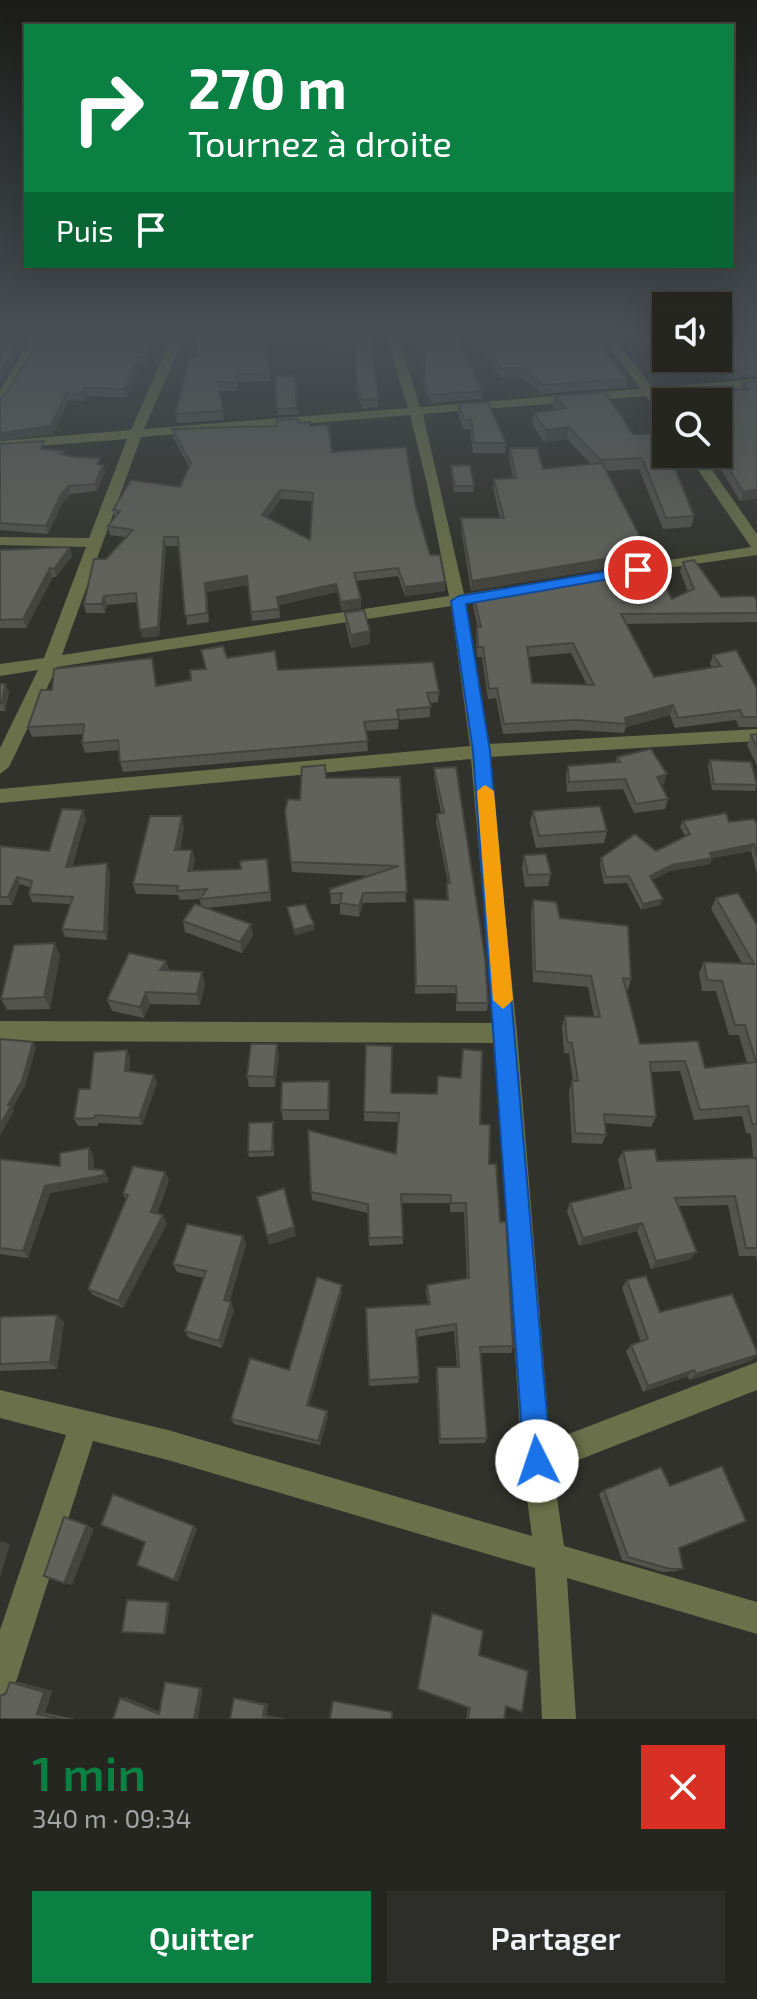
<!DOCTYPE html>
<html lang="fr">
<head>
<meta charset="utf-8">
<style>
	:root { --surface:#252620; --page:#2d2e29; --text:#f1f3f6; --muted:#a3a5a5; --line:#42433e; --accent:#0b8043 }
	body { margin:0; font-family:"Exo 2",sans-serif; background:var(--page); color:var(--text); height:100vh; display:flex; flex-direction:column; font-size:30px; white-space:nowrap }
	* { box-sizing:border-box; margin:0 }
	p { font-size:26px; color:var(--muted) }
	.icon { flex:none; width:44px; height:44px; fill:none; stroke:currentColor; stroke-width:2; stroke-linecap:round; stroke-linejoin:round }
	.map { position:relative; height:1719px; overflow:hidden }
	.sheet { display:flex; flex-direction:column; background:var(--surface); flex:1 }
	.sheet>* { flex:none }
	.hud { position:absolute; left:24px; top:24px; width:710px; height:244px; border-radius:0px; box-shadow:0 8px 32px #0002,0 0 0 2px var(--line); background:#0b8043; color:#fff; overflow:hidden }
	.buttons { position:absolute; left:652px; top:292px; display:grid; gap:16px }
	.buttons a { display:grid; place-items:center; width:80px; height:80px; border-radius:0px; background:var(--surface); box-shadow:0 8px 32px #0002,0 0 0 2px var(--line); font-size:40px }
	.pin { position:absolute; display:grid; place-items:center; width:68px; height:68px; color:#fff; margin:-34px; border:4px solid #fff; border-radius:50%; box-shadow:0 2px 8px #0007 }
	.me { position:absolute; width:88px; margin:-44px; rotate:356deg; stroke-linejoin:round; filter:drop-shadow(0 0 6px #0008) }
	.turn { display:flex; align-items:center; gap:28px; height:168px; padding:0 32px; font-size:36px }
	.turn .icon { width:104px; height:104px; stroke-width:2.5 }
	.turn b { display:block; font-size:56px; line-height:68px }
	.then { display:flex; align-items:center; height:76px; padding:0 32px; background:#0003; gap:16px; font-size:30px }
	.round { display:grid; place-items:center; flex:none; width:84px; height:84px; border-radius:0px; background:var(--page) }
	.summary { display:flex; align-items:center; justify-content:space-between; height:136px; padding:0 32px }
	h1 { font-size:48px; font-weight:600; line-height:60px; color:var(--accent) }
	.action { display:flex; gap:16px; margin-top:auto; padding:16px 32px }
	.action a { flex:1; height:92px; border-radius:0px; background:var(--accent); color:#fff; font-size:32px; font-weight:600; line-height:92px; text-align:center }
	.action a+a { background:var(--page); color:var(--text) }
	.map>svg:first-child { display:block }
	.lines { fill:none; stroke-linecap:round; stroke-linejoin:round }
	.minor { fill:#6a7049; fill-rule:evenodd }
	.wall { fill:#53544d; fill-rule:evenodd }
	.shaded-wall { fill:#44453f }
	.building { fill:#61625a; stroke:#44453f; stroke-width:2; fill-rule:evenodd }
	.route { fill:#1a73e8; stroke:#114b97; stroke-width:2 }
	.slow { fill:#f59e0b }
</style>
</head>
<body>
<div class="map">
<svg width="757" height="1719" viewBox="0 0 757 1719">
	<rect width="100%" height="100%" fill="#31322b"/>
	<g class="lines">
		<path class="minor" d="M32,337H44L6,400L0,404V390Z
			M172,337H184L144,429L408,408L386,337H398L420,407L641,389L601,337H613L653,388L757,379V387L658,395L666,405V417L661,416L646,396L423,414L464,594L501,588L509,593L501,598L466,603L488,744L757,729V741L489,757L517,1033L550,1441L757,1362V1390L553,1470L564,1546L757,1602V1634L567,1578L576,1719H542L535,1568L168,1460L93,1441L17,1679L12,1691L0,1696V1630L66,1435L0,1418V1390L168,1430L532,1536L522,1461L495,1043L0,1041V1021L494,1023L471,759L0,803V789L470,746L451,606L57,667L9,767L0,774V748L38,670L0,676V664L44,658L86,547L0,545V537L89,538L127,439L0,449V441L131,430ZM410,415L427,484L449,596L62,655L141,437Z
			M687,454H701L757,534V555L626,574L623,571L631,566L751,547Z"/>
	</g>
	<path class="wall" d="M160,337L145,365H140L126,397L87,396L83,401L68,400L53,434L0,398Z
		M195,337H267L265,352L271,381L238,382L236,391H219L224,420L177,423L175,414L198,357Z
		M324,337H371L378,407L362,409L356,387L355,344L328,346Z
		M424,337L482,391L481,399L431,403L424,389Z
		M472,337H607L611,354L608,355L627,379L626,387L542,394L521,377H500Z
		M617,337H631L633,344L631,352Z
		M642,337H666V349L650,350Z
		M718,337H757V377L730,378L721,365L682,368L676,358H718Z
		M295,376L298,414L277,415L275,377Z
		M757,381V498L740,501L712,454H718V402H686L687,396L740,390L742,383Z
		M554,396L633,434L694,516L691,527L663,529L639,469L606,471L648,552L646,562L471,591L461,528V518H500L493,488L494,479L513,478L509,458L510,448L543,469L591,464L567,439L544,442L532,424L534,413L556,410L553,407Z
		M458,404L506,443L505,453H473L470,429L464,430L458,414Z
		M298,423L310,426L332,452L415,503L430,555L445,582V591L405,596L398,576L356,581L361,599V608L342,611L337,592L279,605L280,618L252,621L248,585L207,592L209,622L187,625L179,546H166L159,636L142,638L137,602L107,605L105,613H86L84,604L106,559L126,537L110,535L108,526L115,518L113,510L180,487L189,467L173,437L172,429L277,426ZM281,499L312,501L310,540L267,518Z
		M0,444L63,451L64,455L101,464L105,472L97,491L71,494L63,502L48,534L0,530Z
		M451,466L474,486L473,492H454L451,472Z
		M0,550L72,556L56,577H53L26,628H0Z
		M683,562L721,597L757,601V622L626,624L654,677L712,667L710,664L713,655L757,689V727H739L736,720L675,728L670,715L626,727L624,733L574,730L503,734L496,698L488,699L482,657H477L476,637L477,627H478L473,607L474,597L672,599L688,592L680,571ZM571,653L587,685L532,683L528,657Z
		M345,613L370,631V644L351,648L346,626Z
		M152,658L157,686L191,680L205,669L227,658L278,670L439,692L438,702L430,703V717L399,720L398,729L366,731L368,751L123,772L120,762L119,750L85,753L82,743L83,734L32,737L28,727L52,690Z
		M0,684H5L9,692L5,711H0Z
		M757,734V766L747,745L751,735Z
		M617,757L664,784L661,785L668,799L665,809L634,813L623,789L567,792L566,775L568,766L615,763Z
		M710,760L757,783L755,791L712,790L708,766Z
		M434,768L488,1003L487,1011H456V993L415,994L414,907L447,900L446,891L447,883H448L436,822L437,814L441,813L434,776Z
		M400,777L406,902L363,903L359,917L340,914V904H331L330,889L370,876L292,872L285,811L326,778Z
		M533,811L607,831L604,843L536,848L530,823Z
		M86,818L72,867L110,871L107,940L65,937L62,929L71,904L32,902L29,894L30,887L20,884L12,905H0V846L49,851Z
		M683,821L757,824V874L751,851L712,858L710,864L670,871L652,880L660,905L641,910L627,883L604,884L600,864L601,858L656,851L686,837L680,827Z
		M184,827L180,850H192L195,860L192,871L269,869L271,901L207,908L253,935L242,953L185,932L183,921L201,906L200,899L180,900L178,895L136,894L133,884Z
		M524,855L551,874L548,886L525,887L522,868Z
		M716,898L757,925V1263L756,1256H739L728,1205L678,1206L691,1259L651,1269L637,1231L579,1246L567,1211L570,1203L625,1189L618,1160L623,1151L657,1161L753,1158L751,1134L746,1133L742,1116L694,1120L680,1071L651,1072L656,1117L651,1127L605,1123L606,1135L602,1144L572,1143L569,1091L572,1081H573L569,1053H564L562,1026L565,1016L594,1017L588,987L533,982L531,911L533,900L560,918L631,979L628,990H626L640,1044L705,1068L747,1063L739,1035H729L716,991H702L699,973L704,962L742,963L711,909Z
		M60,955L50,1009L7,1010L1,999Z
		M166,961L169,970L205,983L200,1005L150,1004L144,1018L112,1011L107,1000Z
		M277,1044L279,1055L275,1087H249L247,1076Z
		M463,1049L480,1124L500,1222L513,1346L511,1353H481L487,1438L485,1443L439,1444L436,1373L437,1367H457L454,1331L416,1337L419,1377L418,1383L369,1386L366,1308L428,1304L426,1292L427,1285L467,1279L464,1212H450V1203H401L403,1244L369,1246L368,1213L312,1200L311,1192L396,1154L398,1122L364,1121V1112L391,1093L437,1094L460,1078Z
		M127,1050L130,1058L129,1072L157,1083L142,1125L98,1123V1126H78L74,1119L90,1089Z
		M330,1091L329,1120H283L281,1110Z
		M273,1122L274,1156L249,1157L248,1152Z
		M93,1155L94,1169L108,1178V1182L50,1193L28,1258L0,1254V1159L60,1166Z
		M169,1180L157,1214L167,1223L123,1308L93,1295L88,1289L126,1200L123,1194Z
		M243,1236L246,1245L229,1302L234,1310L222,1348L189,1338L185,1331L204,1278L177,1272L173,1264Z
		M627,1280L660,1312L751,1361L689,1380L688,1376L643,1392L626,1351L631,1345L641,1342L622,1288Z
		M342,1292L309,1405L327,1411L328,1416L320,1445L234,1424L231,1419L289,1370Z
		M0,1320L64,1322L57,1369L0,1371Z
		M604,1490L683,1569L676,1571L663,1572L622,1560L599,1494Z
		M432,1613L479,1655L506,1706L504,1719H466L468,1708L417,1689Z
		M10,1682H19L52,1691L45,1713L75,1719H0L6,1693Z
		M234,1698H238L268,1704L266,1715L286,1719H230Z"/>
	<path class="shaded-wall" d="M155,337H160L145,365L144,357Z
		M336,337H355V344L328,346L327,338Z
		M22,338L23,345L0,384V373Z
		M666,341V349L650,350L651,342Z
		M612,346L611,354L600,356L602,347Z
		M139,357L140,365L126,397L124,389Z
		M85,388L87,396L83,401L81,394Z
		M66,393L68,400L53,434L0,441V433Z
		M569,427L567,439L544,442L546,430Z
		M103,465L105,472L97,491L95,484Z
		M69,486L71,494L63,502L48,534L46,526L61,494Z
		M757,489V498L740,501L743,492Z
		M280,490L281,499L263,524L262,515Z
		M164,537L166,546L159,636L142,638L140,630Z
		M70,547L72,556L56,577L54,569Z
		M648,552L646,562L471,591L472,581Z
		M50,568L53,577L26,628L23,619Z
		M247,576L248,585L207,592L209,622L205,583Z
		M445,582V591L405,596V587Z
		M336,584L337,592L277,605V597Z
		M104,596L107,605L105,613L102,604Z
		M361,599V608L342,611L341,602Z
		M370,631V644L351,648V635Z
		M5,684L9,692L5,711L2,703Z
		M673,705L670,715L626,727V724L625,718Z
		M667,774L664,784L654,786L657,777Z
		M83,810L86,818L69,875L66,867Z
		M182,816L184,827L178,860L175,850Z
		M754,844L751,851L712,858L710,864L670,871L648,882L650,876L672,865L710,853Z
		M192,850L195,860L190,881L188,871Z
		M107,863L110,871L107,940L104,932Z
		M17,877L20,884L12,905L8,897Z
		M363,893V903L359,917V906Z
		M663,899L660,905L641,910L643,904Z
		M251,924L253,935L242,953L240,942Z
		M314,924V930L295,936L294,930Z
		M55,943L60,955L50,1009L44,997Z
		M166,961L170,972L160,970Z
		M202,972L205,983L200,1005L197,994Z
		M146,992L150,1004L144,1018L140,1007Z
		M33,1042L36,1048L25,1086L13,1108L14,1111L0,1136V1125Z
		M277,1044L279,1055L275,1087L274,1077Z
		M127,1050L130,1058L128,1079L125,1071Z
		M154,1075L157,1083L142,1125L139,1118Z
		M89,1148L93,1155L94,1176L89,1169Z
		M104,1170L108,1178V1182L50,1193L28,1258L23,1251L45,1186Z
		M165,1172L169,1180L155,1220L151,1212Z
		M163,1215L167,1223L123,1308L118,1301Z
		M642,1223L637,1231L579,1246L583,1238Z
		M294,1227L296,1236L269,1245L267,1236Z
		M243,1236L246,1245L228,1308L224,1300Z
		M697,1252L691,1259L651,1269L656,1261Z
		M342,1285V1292L308,1410L307,1405Z
		M231,1302L234,1310L222,1348L219,1341Z
		M57,1315L64,1322L57,1369L50,1362Z
		M757,1356L751,1361L689,1380L696,1374Z
		M694,1370L688,1376L643,1392L648,1386Z
		M327,1411L328,1416L320,1445L318,1441Z
		M87,1525L94,1529L72,1585L64,1583Z
		M194,1526L197,1529L178,1582L174,1580Z
		M1,1541L10,1544L0,1577V1543Z
		M168,1602L170,1603L166,1634H164Z
		M10,1682H19L52,1691L45,1713L37,1714Z
		M203,1687L198,1719H194L200,1688Z
		M126,1697L163,1713L159,1714L120,1698Z
		M268,1704L266,1715L263,1716L265,1705Z"/>
	<path class="building" d="M41,337H155L144,357H139L124,389L85,388L81,394L66,393L51,426L0,433V398L6,394Z
		M195,337H265L264,348L270,373L237,374L235,382H218L223,411L175,414L190,357H198Z
		M355,337H371L378,399L362,400L356,378Z
		M424,337H457L482,391L431,395L424,381Z
		M479,337H607L612,346L602,347L627,379L543,385L522,368H501Z
		M648,337H666V341L651,342Z
		M718,337H757V368L733,370L723,357H718Z
		M22,338L0,373V339Z
		M295,376L297,408L277,409L275,377Z
		M757,381V489L743,492L718,450V402H691L687,396L747,389L742,383Z
		M605,392L633,434H661L666,446V454H669L694,516L666,518L642,458L600,460L569,427L546,430L534,413L566,408L554,396Z
		M488,402L506,443H474L471,419L464,420L458,404Z
		M298,419V423L310,422V426L328,425L332,452L406,447L415,503L430,555H440L445,582L405,587L398,568L354,573L361,599L341,602L336,584L277,597L279,609L251,612L247,576L205,583L207,613L185,616L178,537H164L158,627L140,630L136,593L104,596L102,604H84L94,559H106L133,530L108,526L120,511L113,510L131,480L180,487L191,463L172,429L277,426V420ZM280,490L313,493L310,540L262,515Z
		M44,441L41,449L63,451L60,454L75,457L100,458L97,464L103,465L95,484L69,486L61,494L46,526L0,523V444Z
		M510,448H537L543,469L602,463L648,552L472,581L461,518H504L494,479L516,478Z
		M470,465L474,486H455L451,466Z
		M70,547L54,569L50,568L23,619L0,620V550Z
		M694,560L721,597L754,596L757,601V613L621,614L654,677L721,666L713,655L736,650L757,689V717H743L740,710L678,718L673,705L625,718L626,724L576,720L504,724L497,688L489,689L483,647H478L477,627H481L474,597L655,566L672,599L694,589L683,562ZM573,643L594,685L532,683L527,647Z
		M364,610L370,631L351,635L345,613Z
		M223,646L227,658L275,651L278,670L433,662L439,692L427,693L431,707L397,710L399,719L364,722L368,741L120,762L118,740L82,743L84,724L28,727L41,690H52L54,669L152,658L156,686L191,680L190,670L206,669L201,650Z
		M0,684H5L2,703H0Z
		M757,734V748L751,735Z
		M651,749L667,774L657,777L668,799L636,804L625,779L569,782L568,766L620,762L617,757Z
		M710,760L751,762L757,785L714,784Z
		M325,765L326,778L400,777L407,892L363,893L359,906L340,903L342,893L330,894V889L399,866L291,862L285,811L288,799L300,800L302,767Z
		M456,767L485,958L488,1003H457L456,986H416L414,899L448,900L447,883H450L437,814L444,813L434,768Z
		M600,806L607,831L539,836L533,811Z
		M62,809L83,810L66,867L107,863L104,932L62,929L73,897L29,894L32,881L17,877L8,897H0V846L49,851Z
		M726,813L729,822L754,819L757,824V857L754,844L710,853L712,858L672,865L650,876L663,899L643,904L629,876L606,877L601,858L635,834L656,851L690,834L683,821Z
		M150,816H182L175,850H192L188,871L241,869L240,861L267,859L270,892L200,899L207,889L177,891L178,886L133,884Z
		M546,854L551,874L528,875L524,855Z
		M738,893L757,925V1124H752L748,1106L700,1110L685,1061L650,1062L656,1117L604,1114L606,1135L575,1133L572,1081H578L572,1043L567,1042L565,1016L600,1017L591,976L535,971L533,900L556,902L560,918L628,926L631,979L623,978L640,1044L698,1041L705,1068L756,1062L745,1025H735L722,981L707,980L704,962L754,964L716,898Z
		M195,904L251,924L240,942L183,921Z
		M305,904L314,924L294,930L287,907Z
		M55,943L44,997L1,999L14,945Z
		M129,953L166,961L160,970L202,972L197,994L146,992L140,1007L107,1000Z
		M0,1039L33,1042L22,1081L8,1105L11,1106L0,1125Z
		M251,1044H277L274,1077L247,1076Z
		M366,1045L392,1046L391,1093L437,1094L438,1076L461,1078L463,1049L482,1051L480,1124L490,1125L489,1164H496L500,1222H506L513,1346L480,1347L487,1438L440,1439L437,1367H459L456,1324L416,1330L419,1377L369,1380L366,1308L430,1304L427,1285L469,1278L466,1203H451V1195L401,1194L403,1237L369,1238L368,1204L311,1192L308,1130L396,1154L399,1113L364,1112Z
		M127,1050L125,1071L154,1075L139,1118L95,1115L94,1118L74,1119L79,1089H90L94,1052Z
		M329,1081L328,1110H281L282,1082Z
		M273,1122L272,1151L248,1152L249,1123Z
		M89,1148V1169L104,1170V1175L45,1186L23,1251L0,1248V1159L60,1166V1153Z
		M655,1149L657,1161L757,1158V1248H746L735,1196L675,1198L697,1252L656,1261L642,1223L583,1238L570,1203L631,1188L623,1151Z
		M133,1166L165,1172L151,1212L163,1215L118,1301L88,1289L128,1195L123,1194Z
		M284,1188L294,1227L267,1236L257,1197Z
		M187,1224L243,1236L224,1300L231,1302L219,1341L185,1331L206,1271L173,1264Z
		M646,1276L660,1312L732,1294L757,1352V1355L696,1374L694,1370L648,1386L631,1345L648,1339L627,1280Z
		M317,1277L342,1285L307,1405L327,1411L318,1441L231,1419L250,1358L289,1370Z
		M57,1315L50,1362L0,1364V1317Z
		M722,1466L746,1521L679,1548L683,1569H670L628,1557L604,1490L661,1467L670,1486Z
		M113,1494L194,1526L174,1580L137,1565L145,1542L101,1525Z
		M64,1517L87,1525L64,1583L44,1576Z
		M127,1600L168,1602L164,1634L122,1632Z
		M432,1613L483,1631L479,1655L528,1671L522,1712L506,1706L504,1719H468L470,1708L418,1689Z
		M10,1682L44,1692L37,1714L62,1719H0V1696L6,1693Z
		M165,1682L200,1688L194,1719H113L120,1698L159,1714Z
		M234,1698L265,1705L263,1716L278,1719H230Z
		M333,1701L392,1712V1719H330Z"/>
	<linearGradient id="sky" x2="0" y2="1"><stop stop-color="#1b1c18"/><stop offset="0.58" stop-color="#484f55"/><stop offset="1" stop-color="#484f55" stop-opacity="0"/></linearGradient>
	<rect width="757" height="578" fill="url(#sky)"/>
	<path class="route" d="M638,566L643,567V573L466,604L490,751L551,1461L547,1471L537,1475L528,1471L524,1461L473,751L451,601L459,596Z"/>
	<path class="slow" d="M485,785L494,791L513,1000L503,1009L493,1000L477,791Z"/>
</svg>
<div class="buttons">
<a><svg class="icon" aria-label="sound" viewBox="0 0 24 24"><path d="M4 9h4l5-4v14l-5-4H4zM17 9q2 3 0 6"/></svg></a>
<a><svg class="icon" aria-label="search" viewBox="0 0 24 24"><circle cx="10" cy="10" r="6"/><path d="M15 15l6 6"/></svg></a>
</div>
<div class="pin" style="left:638px;top:570px;background:#d93025"><svg class="icon" aria-label="arrive" viewBox="0 0 24 24"><path d="M6 21V4h12l-3 4 3 4H6"/></svg></div>
<svg class="me" style="left:537px;top:1461px" viewBox="-20 -20 40 40"><circle r="19" fill="#fff"/><path d="M0-13L10 11 0 6-10 11z" fill="#1a73e8"/></svg>
<div class="hud">
<div class="turn"><svg class="icon" aria-label="right" viewBox="0 0 24 24"><path d="M7 20v-9h11M14 6l5 5-5 5"/></svg><div><b>270 m</b>Tournez à droite</div></div>
<div class="then">Puis<svg class="icon" aria-label="arrive" viewBox="0 0 24 24"><path d="M6 21V4h12l-3 4 3 4H6"/></svg></div>
</div>
</div>
<section class="sheet">
<div class="summary"><div><h1>1 min</h1><p>340 m · 09:34</p></div><a class="round" style="background:#d93025;color:#fff"><svg class="icon" aria-label="close" viewBox="0 0 24 24"><path d="M6 6l12 12M18 6L6 18"/></svg></a></div>
<div class="action"><a>Quitter</a><a>Partager</a></div>
</section>
</body>
</html>
